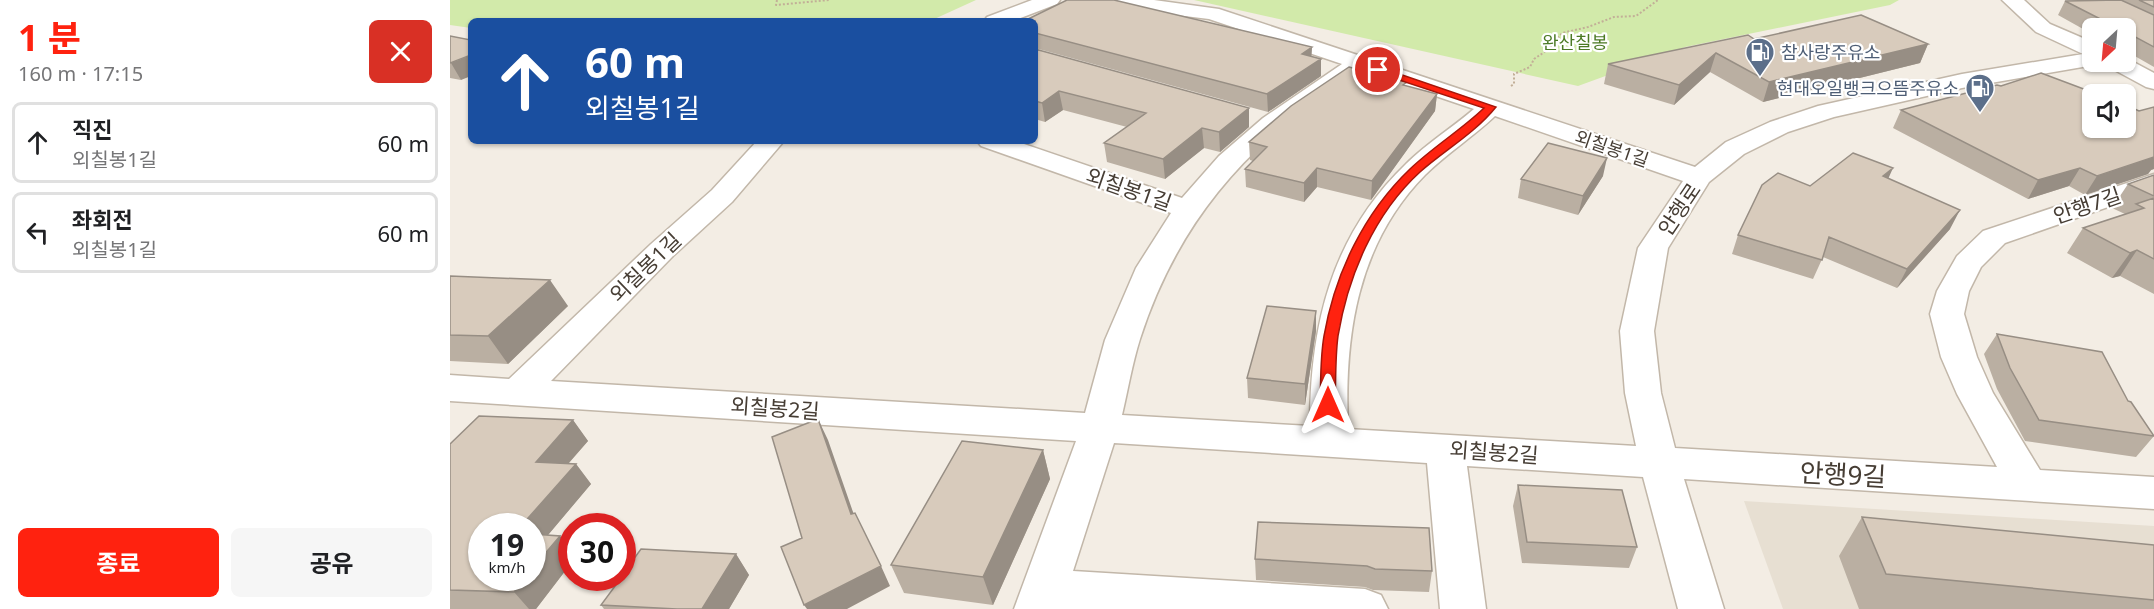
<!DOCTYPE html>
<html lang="ko">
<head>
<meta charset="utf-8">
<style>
	:root { --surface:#fff; --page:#f6f6f6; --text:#202124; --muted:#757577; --line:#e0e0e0; --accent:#ff220f }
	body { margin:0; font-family:"Noto Sans","Noto Sans KR",sans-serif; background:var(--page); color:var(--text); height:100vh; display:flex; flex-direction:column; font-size:22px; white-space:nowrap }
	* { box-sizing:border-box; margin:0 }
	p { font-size:20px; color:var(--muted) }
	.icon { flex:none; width:33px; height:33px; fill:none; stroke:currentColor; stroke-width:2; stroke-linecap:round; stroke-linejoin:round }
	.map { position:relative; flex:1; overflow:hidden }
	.sheet { display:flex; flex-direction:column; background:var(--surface); width:450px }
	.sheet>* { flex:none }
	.banner { position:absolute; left:18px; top:18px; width:570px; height:126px; border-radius:9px; box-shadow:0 2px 4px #0004; background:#1a4fa0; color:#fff; overflow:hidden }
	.needle { width:39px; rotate:206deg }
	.fabs { position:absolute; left:1632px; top:18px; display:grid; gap:12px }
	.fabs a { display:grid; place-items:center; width:54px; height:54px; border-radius:9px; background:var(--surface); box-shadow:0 2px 4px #0004; font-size:30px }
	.speed { position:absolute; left:18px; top:513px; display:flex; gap:12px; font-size:30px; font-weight:700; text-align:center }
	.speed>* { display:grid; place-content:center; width:78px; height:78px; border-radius:50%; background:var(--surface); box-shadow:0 2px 4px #0004; line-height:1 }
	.speed small { font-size:15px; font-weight:400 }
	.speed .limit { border:9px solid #d22; background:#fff; color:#111 }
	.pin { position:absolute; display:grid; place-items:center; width:51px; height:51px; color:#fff; margin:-26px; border:3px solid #fff; border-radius:50%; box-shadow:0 2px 6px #0007 }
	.me { position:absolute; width:66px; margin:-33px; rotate:0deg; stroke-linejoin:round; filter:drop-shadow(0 0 4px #0008) }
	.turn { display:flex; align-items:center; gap:21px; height:126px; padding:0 18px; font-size:27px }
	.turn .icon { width:78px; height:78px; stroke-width:2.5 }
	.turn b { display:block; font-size:42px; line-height:51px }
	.round { display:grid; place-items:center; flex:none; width:63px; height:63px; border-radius:9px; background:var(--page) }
	.overview { display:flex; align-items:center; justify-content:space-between; height:102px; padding:0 18px }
	h1 { font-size:36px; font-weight:700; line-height:45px; color:var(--accent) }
	.primary-button { display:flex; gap:12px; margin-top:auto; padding:12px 18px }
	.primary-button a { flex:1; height:69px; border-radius:9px; background:var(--accent); color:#fff; font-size:24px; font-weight:700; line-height:69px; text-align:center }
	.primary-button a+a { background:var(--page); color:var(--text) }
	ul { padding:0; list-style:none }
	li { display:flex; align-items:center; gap:18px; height:81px; margin:0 12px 9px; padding:0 6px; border:3px solid var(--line); border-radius:9px }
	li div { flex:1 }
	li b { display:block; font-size:22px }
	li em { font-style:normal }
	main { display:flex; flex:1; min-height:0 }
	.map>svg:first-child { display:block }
	.residential { fill:#e7dfd2 }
	.green { fill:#d2eaaa }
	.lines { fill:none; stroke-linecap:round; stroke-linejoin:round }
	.minor-casing { stroke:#c2b7a9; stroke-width:3 }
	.path { stroke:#c2af97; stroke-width:2; stroke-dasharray:2 2; stroke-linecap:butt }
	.minor { fill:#fff; fill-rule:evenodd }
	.wall { fill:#baafa2 }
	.shaded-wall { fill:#978e84 }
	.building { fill:#d8cbbc; stroke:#978e84; stroke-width:1.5 }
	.route { fill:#ff220f; stroke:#a6160a; stroke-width:1.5 }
	.labels { text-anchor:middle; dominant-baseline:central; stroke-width:4.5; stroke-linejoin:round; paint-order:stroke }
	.far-park-label { font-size:18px; fill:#4b7a24; stroke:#fff }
	.far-service-label { font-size:18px; fill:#4e5e75; stroke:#fff; text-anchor:start }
	.far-street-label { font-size:18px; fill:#463d34; stroke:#fff }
	.street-label { font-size:21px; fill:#463d34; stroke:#fff }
	.near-street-label { font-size:26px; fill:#463d34; stroke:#fff }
</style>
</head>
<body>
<main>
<section class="sheet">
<div class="overview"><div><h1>1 분</h1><p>160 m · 17:15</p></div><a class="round" style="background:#d93025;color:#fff"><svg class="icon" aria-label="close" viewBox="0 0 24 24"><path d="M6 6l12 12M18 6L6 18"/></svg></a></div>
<ul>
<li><svg class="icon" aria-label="ahead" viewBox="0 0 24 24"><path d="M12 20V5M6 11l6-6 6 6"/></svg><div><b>직진</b><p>외칠봉1길</p></div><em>60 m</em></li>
<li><svg class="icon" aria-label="left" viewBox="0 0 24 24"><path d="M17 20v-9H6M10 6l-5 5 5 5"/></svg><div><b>좌회전</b><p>외칠봉1길</p></div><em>60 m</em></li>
</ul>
<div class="primary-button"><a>종료</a><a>공유</a></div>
</section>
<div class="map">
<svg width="1704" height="609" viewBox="0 0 1704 609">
	<rect width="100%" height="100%" fill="#f3ede4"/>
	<path class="residential" d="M1294,501L1704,526V609H1333Z"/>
	<path class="green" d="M0,0H526L480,21H21V28L0,25Z
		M744,0H1449L1440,5L1235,47L1128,86Z"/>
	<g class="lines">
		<g class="minor-casing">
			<path id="minor" d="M582,0H610L607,4L563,21H534L537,17Z
				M644,0H704L769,9L1245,167L1276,142L1320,122L1368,106L1512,74L1633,54L1586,32L1552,0H1574L1600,24L1642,42V62H1651L1650,64L1512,88L1384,117L1338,132L1294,154L1259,182L1218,248L1204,331L1211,393L1225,448L1547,467L1507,394L1491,357L1480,314L1487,291L1507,256L1533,231L1704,174V191L1555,243L1531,267L1519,291L1514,314L1527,357L1543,393L1590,470L1704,477V509L1234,479L1274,609H1228L1193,477L1017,466L1036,609H990L977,463L664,443L623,571L915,589L931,595L938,609H564L626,441L0,401V375L59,379L201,244L262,190L307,141H334L282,202L223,256L101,381L635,413L655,340L686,268L721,213L531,146L527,141H565L732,198L769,156L813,118L892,64L759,19L654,6L647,4ZM912,71L1024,109C1002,128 977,143 956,164C881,236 860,326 860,426L672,415C678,390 682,364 690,339C717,255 762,186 830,129C855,108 885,90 912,71ZM1045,116L1233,181L1188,248L1170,331L1175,393L1186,446L898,429C894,336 907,244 975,175C997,153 1023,137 1045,116Z
				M1676,58L1704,73V89L1696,87L1659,67L1656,62H1676Z"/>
		</g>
		<path class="path" d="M327,0L326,5L379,0
			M1061,86L1064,84V74L1080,67L1084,59L1099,49L1112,33L1138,27L1164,17L1186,16L1208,0"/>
		<use href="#minor" class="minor"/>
	</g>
	<path class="wall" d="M1651,0H1704V67L1676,51V28H1642V34L1608,15L1615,1Z
		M585,21L862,47L861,56L871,59V76L818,112L585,48Z
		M0,36L11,80L0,78Z
		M1304,39L1478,44L1470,63L1313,102L1260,72L1224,105L1154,84L1158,64Z
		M585,49L799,127L770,152L754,148L715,179L657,162L654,143L677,127L613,110L595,122L585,119Z
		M956,86L987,94L985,111L921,200L867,187L854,202L796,187L795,169L803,161L800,160L799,142Z
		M1551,86L1689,111L1704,107V169L1701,170L1698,174L1635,195L1619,186L1578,199L1443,128L1451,110Z
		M1704,175V294L1670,276L1662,278L1617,253L1633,228L1675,214L1662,208L1678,184Z
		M1153,176L1128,215L1068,198L1071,179Z
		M1438,179L1500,229L1447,288L1373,257L1363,279L1282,254L1288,235Z
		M0,276L118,306L58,364L0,361Z
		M866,311V331L855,405L798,398L797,378Z
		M1547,334L1678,401L1704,436L1686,457L1575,441L1547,389L1534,354Z
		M123,420L138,441L119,463L126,464L141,484L98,535L110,536L122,550V562L86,609H0V444Z
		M593,450L600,479L543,605L454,593L441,565Z
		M1068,485L1187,547L1179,568L1072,563L1063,506Z
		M1412,517L1704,545V609H1409L1389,556Z
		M979,528L982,571L979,592L923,590L915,587L806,580L805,559Z
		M286,554L299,575L279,609H154L151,605Z"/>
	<path class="shaded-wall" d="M1478,44L1470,63L1313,102L1319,82Z
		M862,47L861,63L852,54Z
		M1266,53L1260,72L1224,105L1229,85Z
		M21,55V76L11,80L1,63Z
		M871,59V76L818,112L817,94Z
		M609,91L613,110L595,122L592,103Z
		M987,94L985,111L921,200L922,181Z
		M799,108V127L770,152L769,132Z
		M752,128L754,148L715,179L713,159Z
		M1704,157V169L1701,170L1698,174L1635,195L1647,176Z
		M1157,158L1153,176L1128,215L1133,196Z
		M867,168V187L854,202V183Z
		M1443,168L1435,186L1433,176Z
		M1630,168L1619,186L1578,199L1588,180Z
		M1510,210L1500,229L1447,288L1457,269Z
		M1687,250L1670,276L1662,278L1680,253Z
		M100,280L118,306L58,364L38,336Z
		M866,311V331L855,405V384Z
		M368,419L378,440L411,535L401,514Z
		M123,420L138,441L102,482L86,462Z
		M593,450L600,479L543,605L533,577Z
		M126,464L141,484L82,554V526H71Z
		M110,536L122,550V562L86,609H79L64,592L76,578H82V569Z
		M286,554L299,575L279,609H252Z
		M431,566L440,586L397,609H357L354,605Z"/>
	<path class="building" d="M617,0H664L862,47L852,54L871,59L817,94L585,33V21H574Z
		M1671,0L1704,15V47L1676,32V28H1668L1615,1Z
		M1689,0H1704V7Z
		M1411,15L1478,44L1319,82L1266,53L1229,85L1158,64L1298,35L1304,39Z
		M0,36L21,40V55L0,63Z
		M585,49L799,108L769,132L752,128L713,159L654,143L696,113L609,91L592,103L585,101Z
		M899,67L957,82L953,85L987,94L922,181L867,168L854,183L795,169L817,147L799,142L841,106Z
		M1591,73L1647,94H1642V128H1676V105L1689,111L1704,107V157L1647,176L1630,168L1588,180L1451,110L1547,85L1551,86Z
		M1098,143L1157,158L1133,196L1071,179Z
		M1403,153L1443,168L1433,176L1510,210L1457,269L1379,237L1372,260L1288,235L1312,185L1328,173L1360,186Z
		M1704,175V196L1678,184Z
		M1704,198V259L1687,250L1680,253L1633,228L1694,208L1686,204Z
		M0,276L100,280L38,336L0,335Z
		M817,306L866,311L855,384L797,378Z
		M1547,334L1652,352L1678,401L1681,402L1704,436L1589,420L1560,368Z
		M29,416L123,420L86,462L126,464L71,526H32V578H76L64,592L0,590V444Z
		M368,419L401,514L405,513L431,566L354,605L331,547L352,538L322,437Z
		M512,441L593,450L533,577L441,565Z
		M1068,485L1172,490L1187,547L1077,542Z
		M1412,517L1704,545V600L1436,574Z
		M808,522L979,528L982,571L925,569L917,566L805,559Z
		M82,534L110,536L82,569Z
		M191,549L286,554L252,609H227L151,605L171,578H172V575Z"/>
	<path class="route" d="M925,68H932L1046,107C1025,133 995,150 970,172C924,214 898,276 888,336C885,359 886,382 885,405L883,409H872L870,405C871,382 870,359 874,336C885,273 914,213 960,169C983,147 1011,130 1034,108L925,72Z"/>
	<defs>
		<g id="fuel-pin" transform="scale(1.5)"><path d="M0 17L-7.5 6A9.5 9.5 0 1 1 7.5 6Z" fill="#5c6f8a" stroke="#fff"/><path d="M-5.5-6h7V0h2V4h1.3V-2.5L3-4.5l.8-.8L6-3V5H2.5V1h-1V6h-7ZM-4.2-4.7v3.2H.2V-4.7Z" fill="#fff"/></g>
	</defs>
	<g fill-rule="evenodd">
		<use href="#fuel-pin" x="1310" y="52"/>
		<use href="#fuel-pin" x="1530" y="88"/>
	</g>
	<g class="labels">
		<g class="far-park-label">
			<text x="1125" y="42">완산칠봉</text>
		</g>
		<g class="far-service-label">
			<text x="1331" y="52">참사랑주유소</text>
			<text x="1509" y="88" text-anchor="end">현대오일뱅크으뜸주유소</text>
		</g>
		<g class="far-street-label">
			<text transform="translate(1162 148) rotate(19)">외칠봉1길</text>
		</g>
		<g class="street-label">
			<text transform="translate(679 189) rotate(19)">외칠봉1길</text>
			<text transform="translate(1637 205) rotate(-19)">안행7길</text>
			<text transform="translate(1229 209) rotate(-56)">안행로</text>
			<text transform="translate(195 267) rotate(-44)">외칠봉1길</text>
			<text transform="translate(325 408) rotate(4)">외칠봉2길</text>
			<text transform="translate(1044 452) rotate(4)">외칠봉2길</text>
		</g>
		<g class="near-street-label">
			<text transform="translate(1393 474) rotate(3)">안행9길</text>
		</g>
	</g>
</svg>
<div class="fabs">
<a><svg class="needle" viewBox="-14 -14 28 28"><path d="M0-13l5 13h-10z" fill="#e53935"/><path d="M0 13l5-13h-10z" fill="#757577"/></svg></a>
<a><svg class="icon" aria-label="sound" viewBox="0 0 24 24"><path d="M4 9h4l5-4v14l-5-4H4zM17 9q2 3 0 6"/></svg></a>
</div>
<div class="speed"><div>19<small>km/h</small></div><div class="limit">30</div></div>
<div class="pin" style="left:928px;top:70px;background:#d93025"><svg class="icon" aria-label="arrive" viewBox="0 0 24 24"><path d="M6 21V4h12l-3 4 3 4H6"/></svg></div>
<svg class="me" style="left:878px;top:405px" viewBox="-20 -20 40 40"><path d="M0-17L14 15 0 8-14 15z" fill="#ff220f" stroke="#fff" stroke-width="4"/></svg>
<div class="banner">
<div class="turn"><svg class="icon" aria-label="ahead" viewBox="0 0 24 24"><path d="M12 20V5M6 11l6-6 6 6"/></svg><div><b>60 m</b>외칠봉1길</div></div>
</div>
</div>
</main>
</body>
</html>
